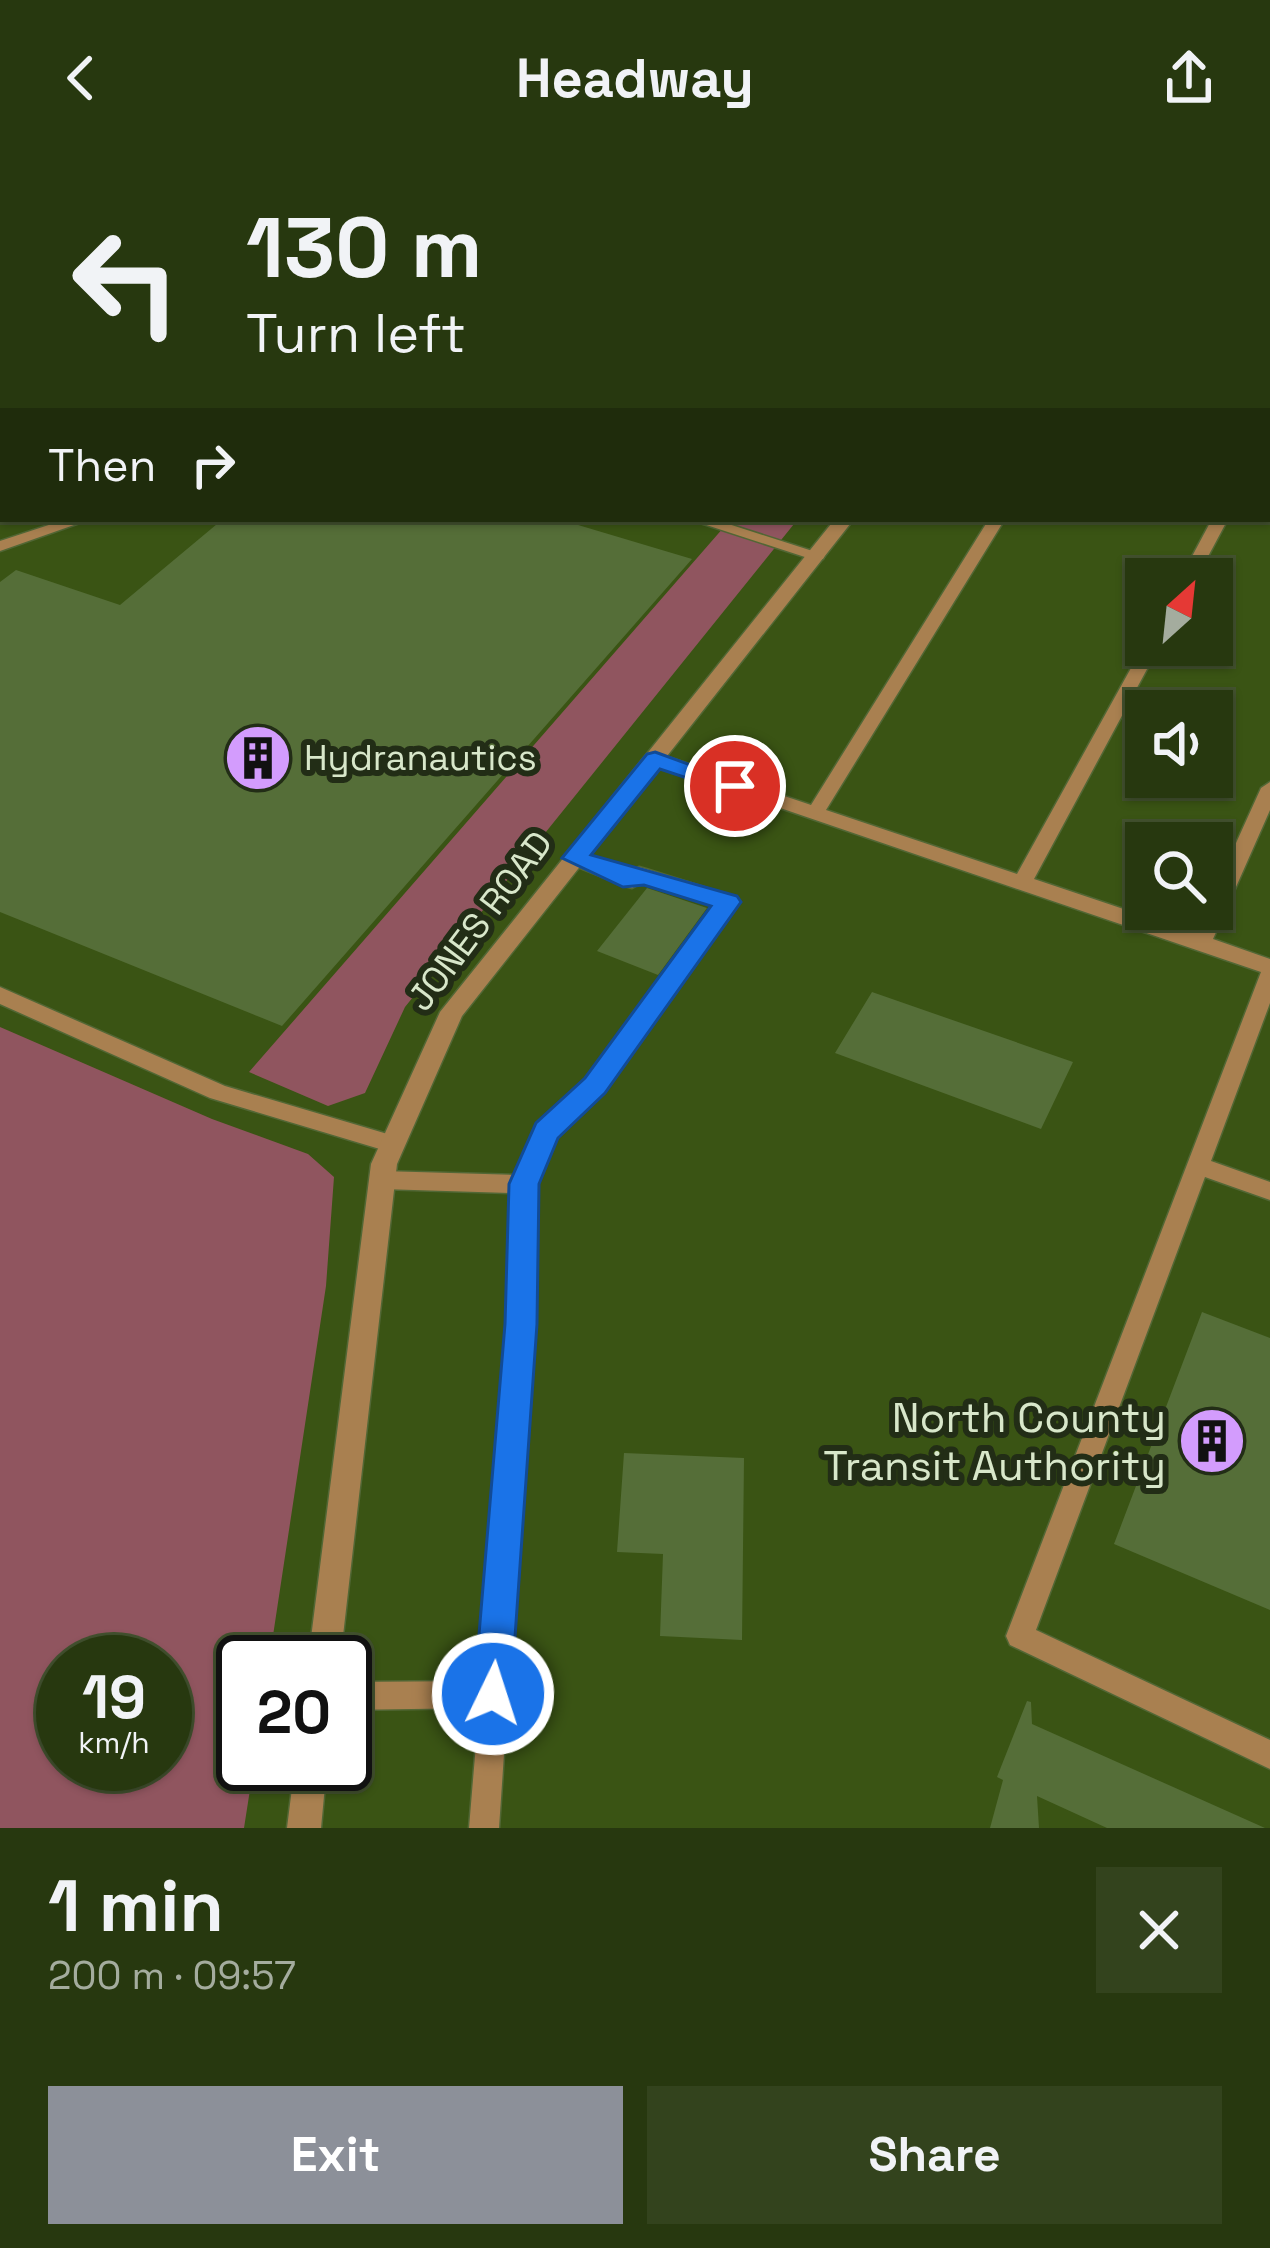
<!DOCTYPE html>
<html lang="en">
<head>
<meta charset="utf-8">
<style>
	:root { --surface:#27380f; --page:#33431d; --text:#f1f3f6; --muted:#a4ac9e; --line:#43522f; --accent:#8c9099 }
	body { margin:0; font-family:"Space Grotesk",sans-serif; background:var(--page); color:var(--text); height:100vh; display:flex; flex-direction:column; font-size:45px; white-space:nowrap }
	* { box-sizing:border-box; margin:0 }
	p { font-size:39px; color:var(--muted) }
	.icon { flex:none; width:66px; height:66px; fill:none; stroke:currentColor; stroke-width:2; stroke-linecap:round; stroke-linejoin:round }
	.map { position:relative; height:1672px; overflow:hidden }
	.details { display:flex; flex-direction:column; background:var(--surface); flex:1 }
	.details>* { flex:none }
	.hud { position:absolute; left:0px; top:0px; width:1272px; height:366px; box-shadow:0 3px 9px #0004,0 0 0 3px var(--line); background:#27380f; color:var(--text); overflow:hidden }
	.needle { width:78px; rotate:27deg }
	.controls { position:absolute; left:1125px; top:402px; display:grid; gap:24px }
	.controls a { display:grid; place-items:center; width:108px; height:108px; border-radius:0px; background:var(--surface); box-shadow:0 3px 9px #0004,0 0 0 3px var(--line); font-size:60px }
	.speed { position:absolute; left:36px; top:1479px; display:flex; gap:24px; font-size:60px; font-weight:700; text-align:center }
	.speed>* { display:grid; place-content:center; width:156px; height:156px; border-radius:50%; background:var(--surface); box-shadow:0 3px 9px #0004,0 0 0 3px var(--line); line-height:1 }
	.speed small { font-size:30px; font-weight:400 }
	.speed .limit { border:6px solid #111; border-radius:18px; background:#fff; color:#111 }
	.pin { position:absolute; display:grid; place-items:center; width:102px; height:102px; color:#fff; margin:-51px; border:6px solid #fff; border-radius:50%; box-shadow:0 3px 12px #0007 }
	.me { position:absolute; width:132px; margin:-66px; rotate:4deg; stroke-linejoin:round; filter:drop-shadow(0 0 9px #0008) }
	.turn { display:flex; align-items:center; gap:42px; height:252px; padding:0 48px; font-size:54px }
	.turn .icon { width:156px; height:156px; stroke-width:2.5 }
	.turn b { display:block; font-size:84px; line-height:102px }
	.then { display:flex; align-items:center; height:114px; padding:0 48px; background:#0003; gap:24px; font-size:45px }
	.round { display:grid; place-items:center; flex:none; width:126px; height:126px; border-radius:0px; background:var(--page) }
	.overview { display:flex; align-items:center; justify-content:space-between; height:204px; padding:0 48px }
	h1 { font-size:72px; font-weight:600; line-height:90px }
	.primary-button { display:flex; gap:24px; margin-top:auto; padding:24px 48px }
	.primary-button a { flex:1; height:138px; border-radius:0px; background:var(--accent); color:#fff; font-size:48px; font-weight:600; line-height:138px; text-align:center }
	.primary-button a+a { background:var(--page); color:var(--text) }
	header { display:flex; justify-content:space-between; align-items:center; height:156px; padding:0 48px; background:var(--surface); font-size:54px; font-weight:600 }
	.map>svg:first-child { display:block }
	.built { fill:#3a5414; fill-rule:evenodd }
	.green { fill:#90555f; fill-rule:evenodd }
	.building { fill:#556e38 }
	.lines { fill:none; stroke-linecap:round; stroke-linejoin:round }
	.lane-casing { stroke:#526735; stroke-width:3 }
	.street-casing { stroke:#526735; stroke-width:3 }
	.lane { fill:#a98050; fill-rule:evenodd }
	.street { fill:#a98050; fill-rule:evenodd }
	.route { fill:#1a73e8; stroke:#114b97; stroke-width:3 }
	.labels { text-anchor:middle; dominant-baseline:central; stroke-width:12; stroke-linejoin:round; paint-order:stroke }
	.poi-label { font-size:36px; fill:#d8e7ca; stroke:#222d16; text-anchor:start }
	.street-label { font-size:36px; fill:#d8e7ca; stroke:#222d16 }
	.near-poi-label { font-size:42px; fill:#d8e7ca; stroke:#222d16; text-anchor:end }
</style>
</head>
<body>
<header><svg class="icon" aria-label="back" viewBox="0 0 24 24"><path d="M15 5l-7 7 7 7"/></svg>Headway<svg class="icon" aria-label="share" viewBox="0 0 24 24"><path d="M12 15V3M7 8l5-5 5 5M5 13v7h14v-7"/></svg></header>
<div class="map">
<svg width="1270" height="1672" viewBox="0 0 1270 1672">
	<rect width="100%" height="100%" fill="#344b14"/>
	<path class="built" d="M0,0H1270V1672H0ZM3,3H1269V363H3ZM1146,423H1212V489H1146ZM1146,555H1212V621H1146ZM1146,687H1212V753H1146ZM63,1506H165V1608H63ZM243,1506H345V1608H243Z"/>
	<path class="green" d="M731,363H798L405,851L365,937L328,950L249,916Z
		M0,871L212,963L308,998L334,1021L326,1130L269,1506H243V1608H254L244,1672H0ZM63,1506H165V1608H63Z"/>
	<path class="building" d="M223,363H558L692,403L282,870L0,756V426L16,414L120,449Z
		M647,732L707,752L658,819L597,795Z
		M872,836L1073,906L1041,973L835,897Z
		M1202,1156L1270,1182V1454L1114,1388Z
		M624,1297L744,1302L742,1484L660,1480L663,1398L617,1396Z
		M1027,1545L1031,1546L1032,1568L1265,1672H1107L1037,1640L1039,1672H990L1003,1624L997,1621Z"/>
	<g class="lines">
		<g class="lane-casing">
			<path id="lane" d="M3,67V76L0,77V68Z
				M1269,242H1270V252H1269Z
				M0,264L3,265V275L0,274Z
				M1270,267V278L1269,279V268Z
				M67,363H91L0,395V385Z
				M688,363H713L825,399L823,403H811Z
				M989,363H1005L826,654L1017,718L1146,485V489H1160L1034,723L1195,777L1206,753H1212V740L1261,632L1270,626V654L1213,783L1270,803V847L1211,1005L1270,1026V1044L1205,1021L1036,1474L1270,1584V1613L1010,1489L1006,1480L1261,816L648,607L646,603L648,599H662L811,649Z
				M1212,363H1228L1196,423H1180Z
				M575,695L629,716L639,711L646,713L735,741L738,746L603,935L555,980L535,1028L533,1168L499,1672H469L479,1552L345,1554V1526L481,1525L509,1168L512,1037L382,1033L374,1030L371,1024L374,1018L382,1015L516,1019L538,969L587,923L715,749L643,726L632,732L625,730L568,707L565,702Z
				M0,831L225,930L401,982L404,988L401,994L393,997L210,942L0,848Z"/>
		</g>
		<g class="street-casing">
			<path id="street" d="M0,0H10L12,3L0,6Z
				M1269,180H1270V191H1269Z
				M835,363H854L462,860L397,1008L340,1506H308L371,1008L440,856Z
				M295,1608H327L321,1672H287Z"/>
		</g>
		<use href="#lane" class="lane"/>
		<use href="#street" class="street"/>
	</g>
	<path class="route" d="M655,596L748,630L735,638L660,613L591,699L737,740L741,746L605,937L558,982L539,1028L537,1168L511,1538L506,1551L493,1556L480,1551L474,1538L505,1168L509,1028L536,967L585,922L711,750L644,729L623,731L562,702L647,598Z"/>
	<defs>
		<g id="building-disc" transform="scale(3.45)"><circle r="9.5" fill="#d39cfd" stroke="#222d16"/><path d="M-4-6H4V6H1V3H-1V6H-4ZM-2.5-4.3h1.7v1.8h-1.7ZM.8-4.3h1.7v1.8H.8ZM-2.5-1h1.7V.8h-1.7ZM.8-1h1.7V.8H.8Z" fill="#111"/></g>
	</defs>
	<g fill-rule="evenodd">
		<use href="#building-disc" x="258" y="602"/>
		<use href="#building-disc" x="1212" y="1285"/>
	</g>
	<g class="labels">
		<g class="poi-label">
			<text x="304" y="602">Hydranautics</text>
		</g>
		<g class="street-label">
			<text transform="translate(480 765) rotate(-53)">JONES ROAD</text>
		</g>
		<g class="near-poi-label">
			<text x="1166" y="1261">North County<tspan x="1166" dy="48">Transit Authority</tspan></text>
		</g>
	</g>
</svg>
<div class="controls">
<a><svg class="needle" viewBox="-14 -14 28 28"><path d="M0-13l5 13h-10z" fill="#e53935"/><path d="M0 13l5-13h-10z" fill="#a4ac9e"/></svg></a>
<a><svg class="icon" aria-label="sound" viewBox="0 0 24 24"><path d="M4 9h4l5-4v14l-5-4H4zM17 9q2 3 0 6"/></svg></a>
<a><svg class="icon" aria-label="search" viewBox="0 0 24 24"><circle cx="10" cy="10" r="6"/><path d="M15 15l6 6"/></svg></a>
</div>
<div class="speed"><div>19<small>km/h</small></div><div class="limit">20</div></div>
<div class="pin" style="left:735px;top:630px;background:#d93025"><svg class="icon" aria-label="arrive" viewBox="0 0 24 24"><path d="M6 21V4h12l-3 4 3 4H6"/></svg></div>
<svg class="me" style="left:493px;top:1538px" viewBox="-20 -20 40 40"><circle r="17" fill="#1a73e8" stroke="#fff" stroke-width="3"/><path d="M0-11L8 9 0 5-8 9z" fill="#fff"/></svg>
<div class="hud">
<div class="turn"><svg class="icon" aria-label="left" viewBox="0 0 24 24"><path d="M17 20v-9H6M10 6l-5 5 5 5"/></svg><div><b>130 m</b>Turn left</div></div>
<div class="then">Then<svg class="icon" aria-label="right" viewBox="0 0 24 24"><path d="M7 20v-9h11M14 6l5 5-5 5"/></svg></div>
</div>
</div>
<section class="details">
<div class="overview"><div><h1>1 min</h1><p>200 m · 09:57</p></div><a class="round"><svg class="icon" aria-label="close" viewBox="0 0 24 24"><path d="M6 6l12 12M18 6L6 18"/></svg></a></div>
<div class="primary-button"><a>Exit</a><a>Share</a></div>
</section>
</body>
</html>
